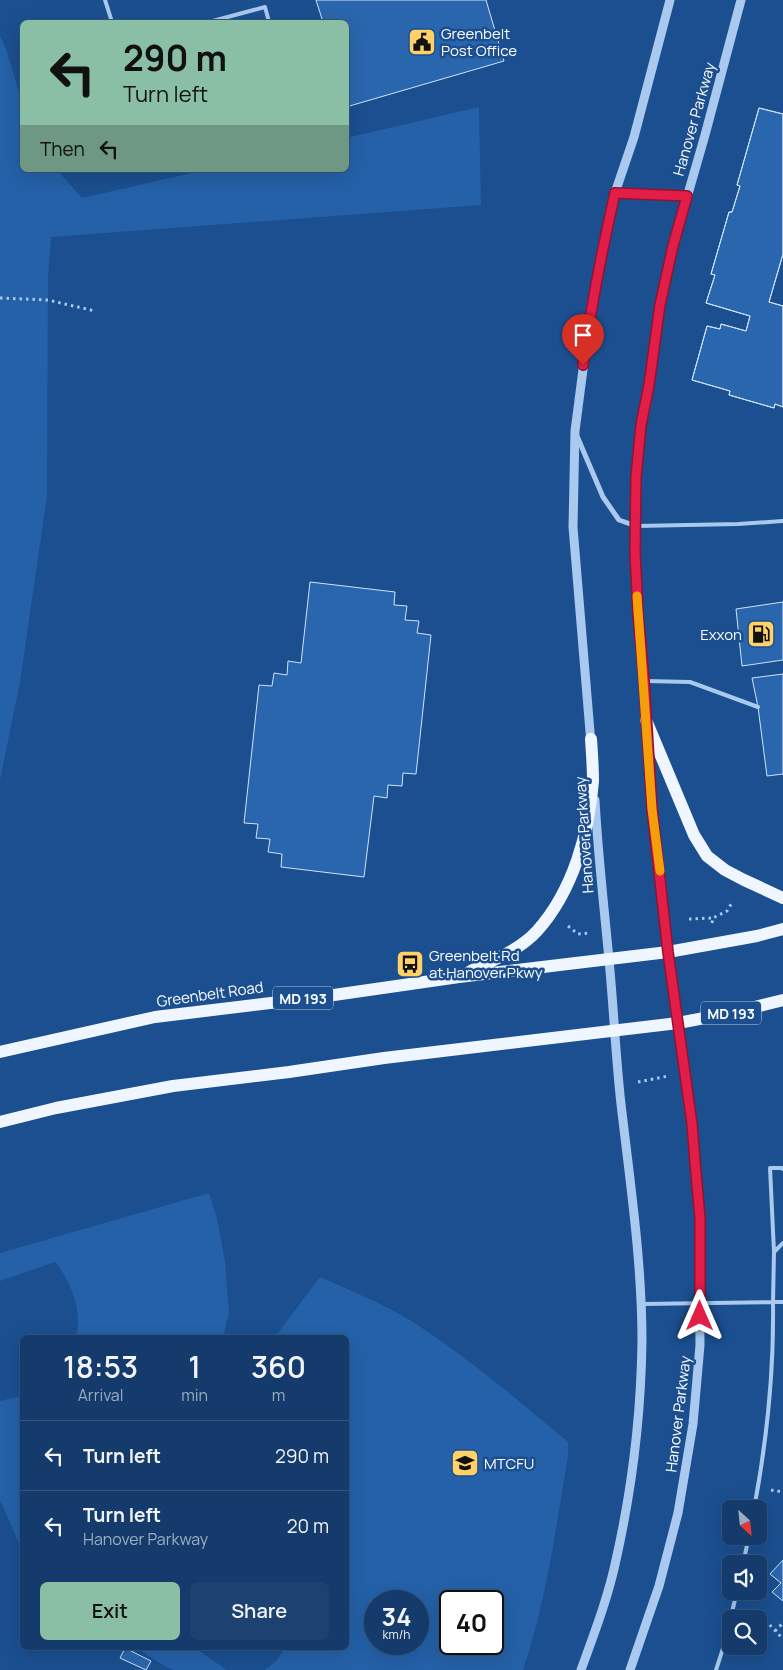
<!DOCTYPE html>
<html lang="en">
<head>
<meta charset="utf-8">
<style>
	:root { --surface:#143b6b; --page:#1d4271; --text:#f1f3f6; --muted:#9dadc1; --line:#33557e; --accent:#8abfa5 }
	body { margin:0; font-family:Manrope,sans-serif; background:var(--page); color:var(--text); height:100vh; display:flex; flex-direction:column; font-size:19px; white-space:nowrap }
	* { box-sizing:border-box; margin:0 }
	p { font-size:16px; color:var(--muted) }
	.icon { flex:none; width:28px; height:28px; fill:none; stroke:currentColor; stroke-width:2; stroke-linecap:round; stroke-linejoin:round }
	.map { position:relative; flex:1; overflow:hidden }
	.side { position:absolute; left:20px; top:1335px; width:329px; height:315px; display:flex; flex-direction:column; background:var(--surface); border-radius:8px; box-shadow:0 5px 20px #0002,0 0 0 1px var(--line) }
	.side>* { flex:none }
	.guide { position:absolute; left:20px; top:20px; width:329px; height:152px; border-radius:8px; box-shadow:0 5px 20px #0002,0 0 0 1px var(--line); background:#8abfa5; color:#111; overflow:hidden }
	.needle { width:32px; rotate:153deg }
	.buttons { position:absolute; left:722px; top:1500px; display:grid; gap:10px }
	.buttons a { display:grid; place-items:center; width:45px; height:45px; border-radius:8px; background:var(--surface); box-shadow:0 5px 20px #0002,0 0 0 1px var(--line); font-size:25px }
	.speed { position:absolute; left:364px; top:1590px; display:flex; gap:10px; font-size:25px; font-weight:700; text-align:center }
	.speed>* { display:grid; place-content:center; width:65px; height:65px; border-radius:50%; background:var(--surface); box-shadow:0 5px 20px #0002,0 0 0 1px var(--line); line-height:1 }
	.speed small { font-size:12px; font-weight:400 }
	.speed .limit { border:2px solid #111; border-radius:8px; background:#fff; color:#111 }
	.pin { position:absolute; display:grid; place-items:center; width:42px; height:42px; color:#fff; margin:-51px -21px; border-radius:50% 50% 50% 0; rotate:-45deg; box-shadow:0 0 5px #0007 }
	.pin .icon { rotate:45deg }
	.me { position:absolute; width:55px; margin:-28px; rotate:0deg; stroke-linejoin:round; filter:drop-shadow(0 0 4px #0008) }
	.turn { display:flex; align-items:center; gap:18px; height:105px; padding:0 20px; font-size:22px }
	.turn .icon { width:65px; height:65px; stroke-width:2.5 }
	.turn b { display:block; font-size:35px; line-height:42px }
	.then { display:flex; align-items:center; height:48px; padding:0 20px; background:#0003; gap:10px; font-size:19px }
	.eta { display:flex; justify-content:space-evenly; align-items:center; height:85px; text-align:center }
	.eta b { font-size:30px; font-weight:600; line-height:35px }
	.primary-button { display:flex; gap:10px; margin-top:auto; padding:10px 20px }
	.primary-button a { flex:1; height:58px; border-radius:8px; background:var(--accent); color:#111; font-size:20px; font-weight:600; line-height:58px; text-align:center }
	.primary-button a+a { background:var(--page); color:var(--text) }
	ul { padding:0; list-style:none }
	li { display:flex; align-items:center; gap:15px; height:70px; padding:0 20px; border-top:1px solid var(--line) }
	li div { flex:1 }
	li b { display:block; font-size:19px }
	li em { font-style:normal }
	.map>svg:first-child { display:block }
	.green { fill:#2461a8; fill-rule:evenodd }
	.building { fill:#2a66ad; stroke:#cfe3fa }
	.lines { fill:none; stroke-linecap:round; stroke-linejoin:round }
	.path { stroke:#a9c9ee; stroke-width:3; stroke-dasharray:2.5 4; stroke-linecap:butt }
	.service { stroke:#a9c9ee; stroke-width:4 }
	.minor { stroke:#a9c9ee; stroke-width:5 }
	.tertiary { stroke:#a9c9ee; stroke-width:9 }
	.primary { stroke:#f0f6ff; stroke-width:12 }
	.route-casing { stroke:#92132f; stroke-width:12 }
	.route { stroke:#e11d48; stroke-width:9 }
	.slow { stroke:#f59e0b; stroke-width:9 }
	.labels { text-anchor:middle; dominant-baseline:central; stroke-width:5; stroke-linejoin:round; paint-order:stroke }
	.shield { fill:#1b4f8f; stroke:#bbcadd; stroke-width:1 }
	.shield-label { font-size:14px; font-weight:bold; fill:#fff }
	.poi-label { font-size:15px; fill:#fff; stroke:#1b4f8f; text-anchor:start }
	.street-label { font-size:15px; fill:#fff; stroke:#1b4f8f }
</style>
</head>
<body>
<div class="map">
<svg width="783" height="1670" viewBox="0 0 783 1670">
	<rect width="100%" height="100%" fill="#1b4f8f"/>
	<path class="green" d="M0,36L6,49L22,102V170H57L82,198L205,170H346V138L479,107L481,205L51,237L48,277L47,496L20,682L0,780Z
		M209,1193L217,1218L225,1262L229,1313L223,1337H76C83,1311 71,1282 55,1262L0,1281V1253Z
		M320,1277C352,1291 384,1304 413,1322C468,1358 518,1400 568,1442V1457C556,1527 546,1603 523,1670H265L277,1660L285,1648H346V1338L275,1337ZM418,1601V1644H375V1601ZM492,1601V1644H450V1601Z
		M21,1396H22V1550L0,1500V1401Z
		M136,1648H195L227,1670H175L166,1667Z"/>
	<path class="building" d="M316,0H486L504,61L346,107V22H323Z
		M759,108L783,114V254L769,302L783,306V407L775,404L774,408L729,395L730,391L692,380L707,326L720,329L721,324L746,331L750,316L706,303L715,275L711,274L729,212H732L740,186L737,185Z
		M759,108L783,114V254L769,302L783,306V407L775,404L774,408L729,395L730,391L692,380L707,326L720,329L721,324L746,331L750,316L706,303L715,275L711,274L729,212H732L740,186L737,185Z
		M310,582L395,592L394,605L407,606L405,620L419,621L417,633L431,635L416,774L403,773L402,786L388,785L387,798L374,796L364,877L281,867L282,854L268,852L270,839L256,838L258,824L244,823L259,685L272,686L274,673L287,675L288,661L301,663Z
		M783,602V660L742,666L736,609Z
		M783,674V774L767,776L758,707L752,678Z
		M783,1560V1601L772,1592L781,1583L770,1574Z
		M125,1648L151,1661L146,1670L120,1658Z"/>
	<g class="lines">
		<path class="path" d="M0,298L48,300L95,311
			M689,919L713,918
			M712,923L713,918L727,911L733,901
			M568,926L578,934L589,933
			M638,1082L668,1076
			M771,1490L783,1492
			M746,1616L757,1619
			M759,1619L765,1620L783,1639
			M775,1631L783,1623"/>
		<path class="service" d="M105,0L112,22
			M209,22L265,7L269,22
			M615,193L687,195
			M636,526L738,524L783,521
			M645,681L690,682L758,707
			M783,1169L782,1168H770L774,1252L773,1302H783
			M774,1252L783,1243
			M642,1304L773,1302C774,1371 767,1440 754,1509
			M743,1564L749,1536
			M716,1670L725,1642L737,1591"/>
		<path class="minor" d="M577,436L603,497L619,520L636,526"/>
		<path class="tertiary" d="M591,744L573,527L575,431L591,308L603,243L615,193L634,137L670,0
			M581,1670C594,1634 608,1598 616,1560C632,1489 641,1415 642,1341C642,1262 630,1182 621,1104C616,1060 614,1015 610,971C605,914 598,857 595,800
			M630,1670L659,1586L678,1513L693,1424L700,1345L699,1218L691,1124L668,952L652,809L644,681L638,613L635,551L636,477L641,425L649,385L660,305L673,246L705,135L741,0"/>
		<path class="primary" d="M646,720L694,835L707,856L725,870L744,880L783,898
			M469,972C491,961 520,950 537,931C573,891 589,833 593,781C593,767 592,753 591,739
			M0,1052L155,1017L320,997L459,977L668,952L757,936L783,929
			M0,1122L56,1108L173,1086L289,1072L384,1058L678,1023L731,1013L783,1000"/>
	</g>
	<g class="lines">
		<g class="route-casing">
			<path id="route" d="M583,365C591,307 602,250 615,193L687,196L673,246L660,305L649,385L641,425L636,477L635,551L638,613L644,681L652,809L668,952L692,1124L695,1162L700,1218V1316"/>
		</g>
		<use href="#route" class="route"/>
		<path class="slow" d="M637,596L652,809L660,871"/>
	</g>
	<defs>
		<g id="civic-square" transform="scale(1.4375)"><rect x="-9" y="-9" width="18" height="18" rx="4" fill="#ffd166" stroke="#1b4f8f"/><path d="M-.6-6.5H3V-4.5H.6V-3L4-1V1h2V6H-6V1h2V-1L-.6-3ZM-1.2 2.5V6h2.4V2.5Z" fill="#111"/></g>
		<g id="fuel-square" transform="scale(1.4375)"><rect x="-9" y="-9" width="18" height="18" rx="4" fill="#ffd166" stroke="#1b4f8f"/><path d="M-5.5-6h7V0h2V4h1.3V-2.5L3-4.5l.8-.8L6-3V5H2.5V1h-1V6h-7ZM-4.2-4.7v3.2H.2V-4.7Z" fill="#111"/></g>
		<g id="bus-square" transform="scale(1.4375)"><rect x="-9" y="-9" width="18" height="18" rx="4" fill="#ffd166" stroke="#1b4f8f"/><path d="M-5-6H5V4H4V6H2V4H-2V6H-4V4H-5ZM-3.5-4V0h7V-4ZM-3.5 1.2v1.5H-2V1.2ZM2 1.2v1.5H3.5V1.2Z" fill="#111"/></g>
		<g id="school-square" transform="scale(1.4375)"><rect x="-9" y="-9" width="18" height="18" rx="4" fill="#ffd166" stroke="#1b4f8f"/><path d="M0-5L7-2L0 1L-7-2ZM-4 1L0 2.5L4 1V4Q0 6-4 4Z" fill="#111"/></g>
	</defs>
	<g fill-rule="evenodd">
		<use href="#civic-square" x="422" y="42"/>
		<use href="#fuel-square" x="761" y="634"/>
		<use href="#bus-square" x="410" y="964"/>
		<use href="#school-square" x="465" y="1463"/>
	</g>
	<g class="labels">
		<g class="shield">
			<rect x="273" y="986.5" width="60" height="23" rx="4"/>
			<rect x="701" y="1001.5" width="60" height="23" rx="4"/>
		</g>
		<g class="shield-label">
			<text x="303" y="998">MD 193</text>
			<text x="731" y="1013">MD 193</text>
		</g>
		<g class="poi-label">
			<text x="441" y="33">Greenbelt<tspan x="441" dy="17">Post Office</tspan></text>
			<text x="742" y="634" text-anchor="end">Exxon</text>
			<text x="429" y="955">Greenbelt Rd<tspan x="429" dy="17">at Hanover Pkwy</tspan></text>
			<text x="484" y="1463">MTCFU</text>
		</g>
		<g class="street-label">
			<text transform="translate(694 119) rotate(-74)">Hanover Parkway</text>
			<text transform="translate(584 835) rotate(-94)">Hanover Parkway</text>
			<text transform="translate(210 994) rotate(-8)">Greenbelt Road</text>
			<text transform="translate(678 1414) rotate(-83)">Hanover Parkway</text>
		</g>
	</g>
</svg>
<div class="buttons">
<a><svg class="needle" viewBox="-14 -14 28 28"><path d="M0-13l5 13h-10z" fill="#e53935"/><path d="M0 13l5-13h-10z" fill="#9dadc1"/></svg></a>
<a><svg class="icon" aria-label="sound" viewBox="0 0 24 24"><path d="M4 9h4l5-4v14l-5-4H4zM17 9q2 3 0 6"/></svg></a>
<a><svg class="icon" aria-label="search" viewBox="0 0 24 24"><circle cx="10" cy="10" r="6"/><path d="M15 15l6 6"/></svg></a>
</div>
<div class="speed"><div>34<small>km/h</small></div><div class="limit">40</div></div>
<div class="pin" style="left:583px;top:365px;background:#d93025"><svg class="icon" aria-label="arrive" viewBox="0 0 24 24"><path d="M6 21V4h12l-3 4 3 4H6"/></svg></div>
<svg class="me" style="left:700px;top:1316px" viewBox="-20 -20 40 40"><path d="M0-17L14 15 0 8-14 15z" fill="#e11d48" stroke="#fff" stroke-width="4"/></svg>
<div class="guide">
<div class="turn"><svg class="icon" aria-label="left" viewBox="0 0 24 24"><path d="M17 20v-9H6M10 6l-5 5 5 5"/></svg><div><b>290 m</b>Turn left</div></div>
<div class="then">Then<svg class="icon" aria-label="left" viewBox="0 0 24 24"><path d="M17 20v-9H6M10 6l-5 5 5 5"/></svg></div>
</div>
<section class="side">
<div class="eta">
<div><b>18:53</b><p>Arrival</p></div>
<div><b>1</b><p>min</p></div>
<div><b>360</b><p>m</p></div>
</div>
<ul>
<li><svg class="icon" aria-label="left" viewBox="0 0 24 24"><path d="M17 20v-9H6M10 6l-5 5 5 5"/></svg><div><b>Turn left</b></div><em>290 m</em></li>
<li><svg class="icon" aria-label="left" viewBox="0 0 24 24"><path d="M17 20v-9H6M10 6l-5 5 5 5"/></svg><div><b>Turn left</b><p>Hanover Parkway</p></div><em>20 m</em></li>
</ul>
<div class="primary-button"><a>Exit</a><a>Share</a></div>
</section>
</div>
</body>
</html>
